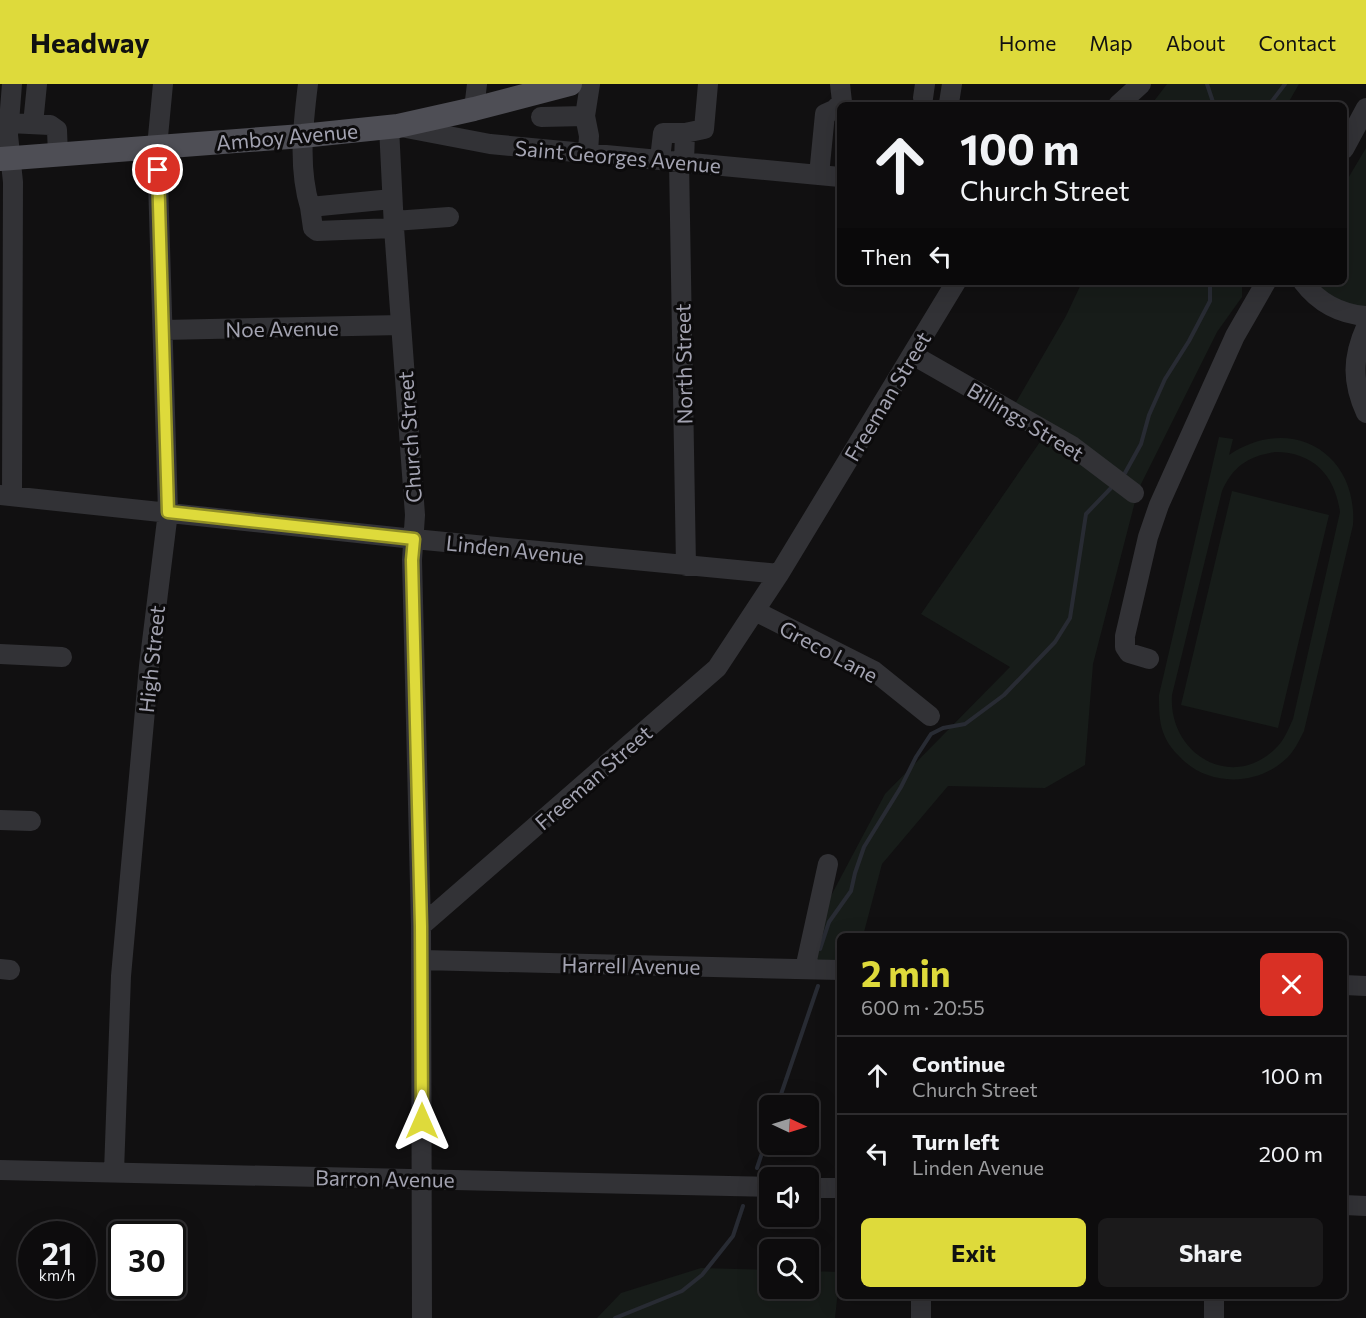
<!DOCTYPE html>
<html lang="en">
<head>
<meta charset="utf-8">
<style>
	:root { --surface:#0d0c0d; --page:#1b1a1b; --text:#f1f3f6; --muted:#9a9b9d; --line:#2d2c2e; --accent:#deda3b }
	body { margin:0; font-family:Commissioner,sans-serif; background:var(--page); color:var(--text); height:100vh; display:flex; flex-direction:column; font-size:22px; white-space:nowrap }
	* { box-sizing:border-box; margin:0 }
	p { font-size:20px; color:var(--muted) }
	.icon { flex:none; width:33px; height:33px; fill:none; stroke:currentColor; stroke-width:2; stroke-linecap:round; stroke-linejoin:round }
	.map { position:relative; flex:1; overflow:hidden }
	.panel { position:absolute; left:837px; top:849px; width:510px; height:366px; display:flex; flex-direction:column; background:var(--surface); border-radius:9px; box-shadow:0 6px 24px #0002,0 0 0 2px var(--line) }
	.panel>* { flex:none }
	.top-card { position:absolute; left:837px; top:18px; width:510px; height:183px; border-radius:9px; box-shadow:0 6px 24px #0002,0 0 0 2px var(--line); background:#0d0c0d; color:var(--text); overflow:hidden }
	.needle { width:39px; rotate:94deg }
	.buttons { position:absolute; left:759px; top:1011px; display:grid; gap:12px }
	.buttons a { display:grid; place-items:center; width:60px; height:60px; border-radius:9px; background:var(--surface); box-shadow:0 6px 24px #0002,0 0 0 2px var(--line); font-size:30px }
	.speed { position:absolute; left:18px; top:1137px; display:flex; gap:12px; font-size:30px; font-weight:700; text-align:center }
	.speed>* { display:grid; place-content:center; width:78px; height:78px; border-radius:50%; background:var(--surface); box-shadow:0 6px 24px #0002,0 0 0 2px var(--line); line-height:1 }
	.speed small { font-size:15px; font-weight:400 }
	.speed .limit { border:3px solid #111; border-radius:9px; background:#fff; color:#111 }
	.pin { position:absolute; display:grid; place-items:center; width:51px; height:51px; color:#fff; margin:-26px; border:3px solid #fff; border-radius:50%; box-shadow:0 2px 6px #0007 }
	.me { position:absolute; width:66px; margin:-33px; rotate:0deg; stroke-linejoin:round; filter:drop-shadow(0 0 4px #0008) }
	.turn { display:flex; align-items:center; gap:21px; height:126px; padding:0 24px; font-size:27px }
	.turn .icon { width:78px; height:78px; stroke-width:2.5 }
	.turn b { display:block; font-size:42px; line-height:51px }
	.then { display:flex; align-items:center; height:57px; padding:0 24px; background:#0003; gap:12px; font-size:22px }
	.round { display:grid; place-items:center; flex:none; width:63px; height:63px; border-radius:9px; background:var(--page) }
	.head { display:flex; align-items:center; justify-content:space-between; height:102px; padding:0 24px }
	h1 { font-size:36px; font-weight:700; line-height:45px; color:var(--accent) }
	.cta { display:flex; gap:12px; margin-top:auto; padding:12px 24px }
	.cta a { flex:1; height:69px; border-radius:9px; background:var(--accent); color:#111; font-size:24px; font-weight:700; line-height:69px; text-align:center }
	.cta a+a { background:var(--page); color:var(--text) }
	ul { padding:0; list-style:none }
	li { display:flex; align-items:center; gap:18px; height:78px; padding:0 24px; border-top:2px solid var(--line) }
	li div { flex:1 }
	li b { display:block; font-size:22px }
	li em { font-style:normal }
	header { display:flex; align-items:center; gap:36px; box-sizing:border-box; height:84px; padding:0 30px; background:var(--accent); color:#111 }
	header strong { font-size:28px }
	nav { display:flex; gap:33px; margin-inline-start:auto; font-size:21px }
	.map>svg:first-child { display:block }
	.green { fill:#171c19; fill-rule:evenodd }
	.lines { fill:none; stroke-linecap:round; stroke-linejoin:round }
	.stream { stroke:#282b33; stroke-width:4 }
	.minor { stroke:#323236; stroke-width:20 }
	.major { stroke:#4e4e55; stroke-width:24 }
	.route-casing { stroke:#908e26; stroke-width:15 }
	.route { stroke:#deda3b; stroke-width:10 }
	.labels { text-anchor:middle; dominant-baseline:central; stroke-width:6; stroke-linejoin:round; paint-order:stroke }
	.street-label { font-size:21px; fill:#a3a3b1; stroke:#0c0b0c }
</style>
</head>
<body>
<header>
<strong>Headway</strong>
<nav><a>Home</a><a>Map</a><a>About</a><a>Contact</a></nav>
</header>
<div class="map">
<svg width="1366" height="1234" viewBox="0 0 1366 1234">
	<rect width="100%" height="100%" fill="#111011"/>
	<path class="green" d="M1167,0H1299L1287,21H1151Z
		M1366,64V224L1340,219L1312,198H1344V101Z
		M1082,198H1242V213L1217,248L1138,406L1093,580L1085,681L1045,704L948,702L882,780L863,852H840V877L816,884V840L885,710L1010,583L921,530L1042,355L1008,332L1066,232Z
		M1219,353L1233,355L1229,371C1289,330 1358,367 1353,441L1304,647C1299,657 1295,666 1287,674C1257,703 1206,703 1178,671C1172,665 1166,657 1163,648C1159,637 1159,624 1159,611ZM1275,368C1314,368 1335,392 1340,428L1293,635C1288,646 1284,657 1274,666C1230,707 1168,669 1172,611L1222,407C1233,382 1249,372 1275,368Z
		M1232,407L1329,431L1278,644L1181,621Z
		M701,1184L769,1186L770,1204H808L809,1187L840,1188L835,1234H597L621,1209Z"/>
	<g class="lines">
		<path class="stream" d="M1207,0L1214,21
			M1269,21L1285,0
			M1125,389L1141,360L1149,331L1165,295L1189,257L1210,217V198
			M820,865L829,838L851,807L855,789L864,763L901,703L916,673L931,650L943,644L965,640L1004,611L1055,558L1070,534L1086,430L1111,404
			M777,1022L818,902
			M757,1084L770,1045
			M615,1234L682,1207L702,1191L733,1152L743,1122"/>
		<path class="minor" d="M12,0L8,51L13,98L12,412
			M308,0C303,40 298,84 310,123L392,115
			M923,14L925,0
			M949,19L952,0
			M1118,21L1141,0
			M474,25L477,0
			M541,33L585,32
			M9,39L50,41L57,46L58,71
			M33,40L37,0
			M389,43L394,144L415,431L412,476L421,842
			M401,43L490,60L840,93
			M1344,65L1366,24
			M588,69L589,52L585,32L590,0
			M660,75L663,49H685
			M679,77L686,482
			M684,78L685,49L704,45L708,0
			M819,91L825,30L834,26L842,18L840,0
			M310,123L313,144L317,147L394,144
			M394,137L449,133
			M1303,198C1319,219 1340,230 1366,232
			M1366,243C1352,274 1352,298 1366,329
			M163,246L401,241
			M913,271L1072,362L1134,409
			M0,411L414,455L779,490
			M755,527L874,587L930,632
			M0,570L62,573
			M1149,575L1129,569L1125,563V552L1148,453L1159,421L1235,252L1266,198
			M0,736L31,737
			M421,876L840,886
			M0,885L10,886
			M805,885L828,780
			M1344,901L1366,902
			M0,1086L770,1103
			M114,1088L121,892L149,582L168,428L157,63L163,0
			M808,1104H840
			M1344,1121L1366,1122
			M422,1234L421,842L717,584L779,490L956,198
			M921,1234V1212
			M1214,1234V1212"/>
		<path class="major" d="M0,75L302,52L398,42L474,25L570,0"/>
	</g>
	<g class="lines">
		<g class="route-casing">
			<path id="route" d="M158,86L168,428L414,455L412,476L421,842L422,1037"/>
		</g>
		<use href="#route" class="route"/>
	</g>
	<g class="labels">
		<g class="street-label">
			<text transform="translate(287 52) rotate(-5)">Amboy Avenue</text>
			<text transform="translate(618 72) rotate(5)">Saint Georges Avenue</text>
			<text transform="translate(282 244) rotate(-1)">Noe Avenue</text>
			<text transform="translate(683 280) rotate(-91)">North Street</text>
			<text transform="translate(887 312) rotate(-59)">Freeman Street</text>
			<text transform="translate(1026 337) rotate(31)">Billings Street</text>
			<text transform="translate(409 353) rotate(-94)">Church Street</text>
			<text transform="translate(515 465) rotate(6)">Linden Avenue</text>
			<text transform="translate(829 567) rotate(28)">Greco Lane</text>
			<text transform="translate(151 575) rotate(-84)">High Street</text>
			<text transform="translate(593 693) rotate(-41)">Freeman Street</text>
			<text transform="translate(631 881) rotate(1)">Harrell Avenue</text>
			<text transform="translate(385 1094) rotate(1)">Barron Avenue</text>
		</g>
	</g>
</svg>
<div class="buttons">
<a><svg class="needle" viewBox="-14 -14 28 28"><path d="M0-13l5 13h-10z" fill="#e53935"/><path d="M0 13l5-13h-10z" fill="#9a9b9d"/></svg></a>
<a><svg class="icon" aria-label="sound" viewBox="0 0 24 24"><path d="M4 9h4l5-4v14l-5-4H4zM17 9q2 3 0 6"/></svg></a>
<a><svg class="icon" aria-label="search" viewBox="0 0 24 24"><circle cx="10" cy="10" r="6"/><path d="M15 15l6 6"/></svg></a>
</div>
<div class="speed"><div>21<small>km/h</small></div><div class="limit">30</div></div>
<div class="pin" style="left:158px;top:86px;background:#d93025"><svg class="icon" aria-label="arrive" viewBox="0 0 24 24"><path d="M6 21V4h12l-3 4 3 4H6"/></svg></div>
<svg class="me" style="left:422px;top:1037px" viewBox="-20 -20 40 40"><path d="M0-17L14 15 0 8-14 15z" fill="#deda3b" stroke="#fff" stroke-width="4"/></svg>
<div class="top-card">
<div class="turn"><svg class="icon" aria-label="ahead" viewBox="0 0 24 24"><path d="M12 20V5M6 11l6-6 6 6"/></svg><div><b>100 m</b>Church Street</div></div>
<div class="then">Then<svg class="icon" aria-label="left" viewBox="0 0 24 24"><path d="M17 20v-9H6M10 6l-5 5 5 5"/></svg></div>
</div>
<section class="panel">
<div class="head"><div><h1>2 min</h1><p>600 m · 20:55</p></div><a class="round" style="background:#d93025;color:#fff"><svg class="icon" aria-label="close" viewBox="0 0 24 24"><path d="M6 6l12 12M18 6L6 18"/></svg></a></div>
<ul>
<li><svg class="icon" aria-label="ahead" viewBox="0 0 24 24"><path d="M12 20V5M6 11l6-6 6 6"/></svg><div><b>Continue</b><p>Church Street</p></div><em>100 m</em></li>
<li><svg class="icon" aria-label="left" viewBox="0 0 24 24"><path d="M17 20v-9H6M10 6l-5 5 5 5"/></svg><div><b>Turn left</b><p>Linden Avenue</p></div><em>200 m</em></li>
</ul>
<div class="cta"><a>Exit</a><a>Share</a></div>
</section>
</div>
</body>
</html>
